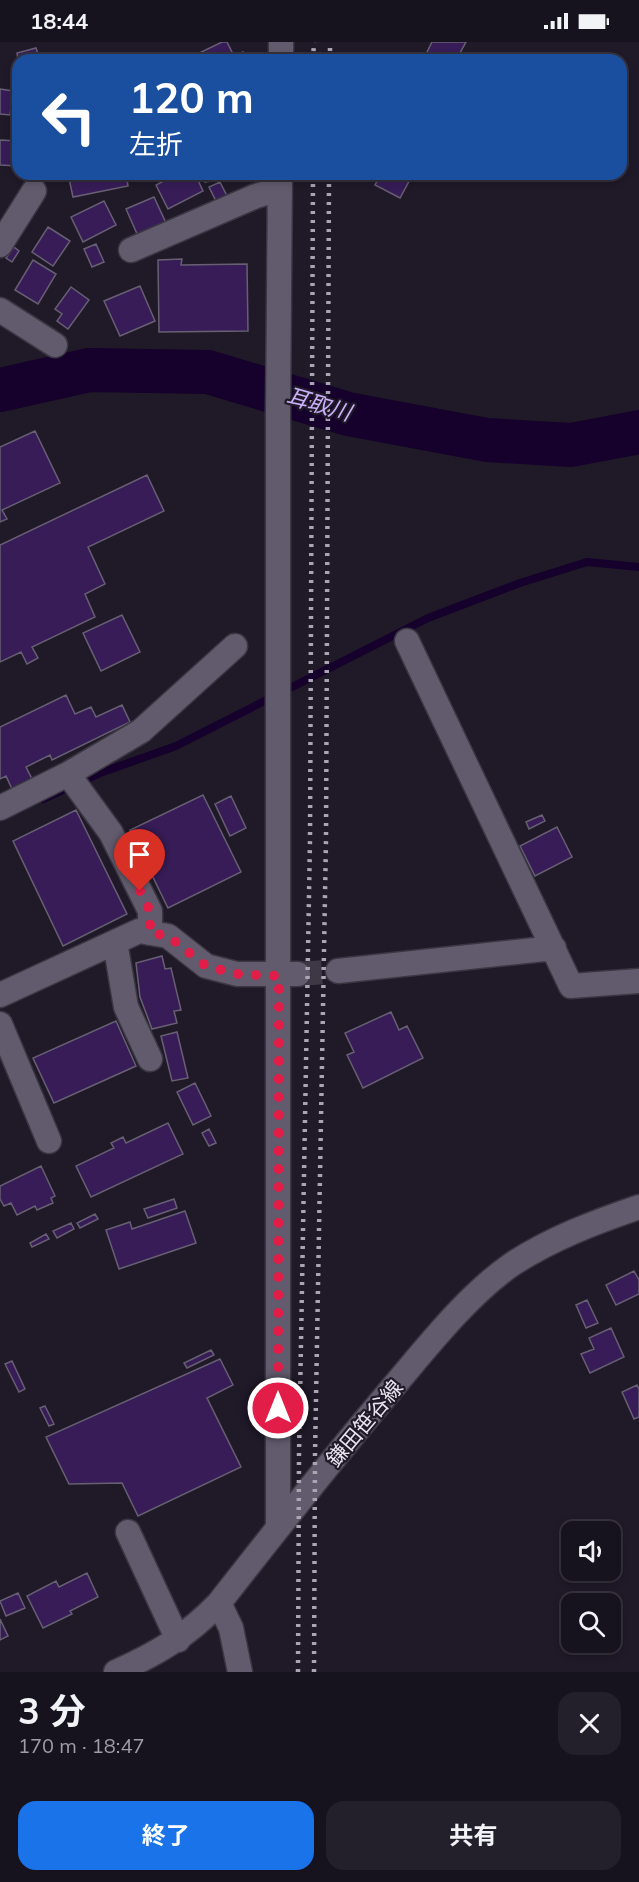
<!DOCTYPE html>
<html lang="ja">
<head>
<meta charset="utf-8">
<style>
	:root { --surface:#17131e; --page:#24202b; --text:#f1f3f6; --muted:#9e9ea4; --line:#36323c; --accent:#1a73e8 }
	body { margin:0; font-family:Mulish,"Noto Sans JP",sans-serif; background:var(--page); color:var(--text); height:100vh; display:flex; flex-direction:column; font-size:22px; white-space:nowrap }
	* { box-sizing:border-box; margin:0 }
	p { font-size:20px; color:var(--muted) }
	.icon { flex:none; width:33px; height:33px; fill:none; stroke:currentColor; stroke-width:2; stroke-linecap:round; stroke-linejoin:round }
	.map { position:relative; height:1630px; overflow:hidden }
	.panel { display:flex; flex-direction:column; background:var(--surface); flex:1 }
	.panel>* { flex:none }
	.top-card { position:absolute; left:12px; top:12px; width:615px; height:126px; border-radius:18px; box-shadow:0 3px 9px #0003,0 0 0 2px var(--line); background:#1a4fa0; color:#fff; overflow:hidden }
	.fabs { position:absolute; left:561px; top:1479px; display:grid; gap:12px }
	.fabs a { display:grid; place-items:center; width:60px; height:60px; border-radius:12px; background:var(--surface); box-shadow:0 3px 9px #0003,0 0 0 2px var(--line); font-size:30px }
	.pin { position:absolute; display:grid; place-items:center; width:51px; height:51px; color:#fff; margin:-62px -26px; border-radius:50% 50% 50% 0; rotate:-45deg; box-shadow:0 0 6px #0007 }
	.pin .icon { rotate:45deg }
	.me { position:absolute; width:66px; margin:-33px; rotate:0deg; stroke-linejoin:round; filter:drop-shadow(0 0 4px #0008) }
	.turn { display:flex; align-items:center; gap:21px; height:126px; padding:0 18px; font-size:27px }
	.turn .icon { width:78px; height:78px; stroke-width:2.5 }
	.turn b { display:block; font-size:42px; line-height:51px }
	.round { display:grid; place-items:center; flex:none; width:63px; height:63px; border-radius:18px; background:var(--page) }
	.overview { display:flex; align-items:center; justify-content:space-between; height:102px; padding:0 18px }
	h1 { font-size:36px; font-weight:700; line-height:45px }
	.action { display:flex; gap:12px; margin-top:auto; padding:12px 18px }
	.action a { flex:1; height:69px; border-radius:18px; background:var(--accent); color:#fff; font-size:24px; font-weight:700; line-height:69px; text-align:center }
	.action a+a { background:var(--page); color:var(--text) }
	.status { display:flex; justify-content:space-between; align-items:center; height:42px; padding:0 30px; background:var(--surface); direction:ltr }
	.status svg { height:16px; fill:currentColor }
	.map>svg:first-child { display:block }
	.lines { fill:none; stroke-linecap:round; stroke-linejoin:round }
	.stream { stroke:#15012b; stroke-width:8 }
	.river { stroke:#15012b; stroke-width:44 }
	.building { fill:#371c57; stroke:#676073; stroke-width:1.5 }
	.minor-tunnel { stroke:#3d3846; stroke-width:24; stroke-dasharray:24 12; stroke-linecap:butt }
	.minor-casing { stroke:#3a3642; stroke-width:27 }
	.minor { stroke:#615b6d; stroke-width:24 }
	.rail { stroke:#aaa5b2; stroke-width:4.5; stroke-dasharray:3 6; stroke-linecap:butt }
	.route { stroke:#e11d48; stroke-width:10; stroke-dasharray:0 18 }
	.labels { text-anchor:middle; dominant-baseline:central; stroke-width:4.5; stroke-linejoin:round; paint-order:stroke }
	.street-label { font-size:21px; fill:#e9e5f0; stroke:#1f1928 }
	.water-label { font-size:22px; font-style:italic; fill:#cbb0fa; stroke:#1f1928 }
</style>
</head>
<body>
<div class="status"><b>18:44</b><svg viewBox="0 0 49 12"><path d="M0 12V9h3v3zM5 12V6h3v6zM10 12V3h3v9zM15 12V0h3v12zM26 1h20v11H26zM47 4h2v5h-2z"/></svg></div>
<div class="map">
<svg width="639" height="1630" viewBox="0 0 639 1630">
	<rect width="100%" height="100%" fill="#1f1928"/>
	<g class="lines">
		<path class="stream" d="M43,757L100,731L176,704L428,576L520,541L587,520L639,525"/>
		<path class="river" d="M0,348L89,328L208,330L348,372L487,398L571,403L639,390"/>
	</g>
	<path class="building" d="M222,0H227L234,14L243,10L247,18H195L193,14Z
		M432,0H466L456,18H423Z
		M36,6L38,12L18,17L17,11Z
		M396,11L410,18H393Z
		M0,47L13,49L10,73L0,72Z
		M0,98L18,99V124L0,123Z
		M68,132H126L128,144L73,155Z
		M177,132H195L203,149L168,167L156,143Z
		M204,132H245L205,140Z
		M381,132H413L400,156L375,143Z
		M220,140L228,156L217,161L209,145Z
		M154,155L166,181L138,194L126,167Z
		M104,159L116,183L83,200L71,175Z
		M48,185L70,199L53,224L32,210Z
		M96,202L104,220L92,225L84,207Z
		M14,205L19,209L12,220L6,216Z
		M182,217L181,223L247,222L248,289L159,290L158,218Z
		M33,218L56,232L38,262L15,248Z
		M140,244L155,279L120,294L104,259Z
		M71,245L89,258L68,287L57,279L62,272L55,267Z
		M35,389L60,441L2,468L7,477L0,480V405Z
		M147,433L164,469L88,505L105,542L85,552L95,575L32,605L38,616L27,622L21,610L0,620V503Z
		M122,573L140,610L101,629L83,591Z
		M66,653L75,672L91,665L96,675L122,663L130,680L52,718L50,713L26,725L32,737L12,747L6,734L0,737V685Z
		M203,753L241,830L168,866L130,788Z
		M231,754L246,786L230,794L215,762Z
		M76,768L127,872L63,904L13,799Z
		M542,773L545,779L529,787L526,780Z
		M557,785L572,815L535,834L520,804Z
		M162,914L165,927L171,926L181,968L174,969L177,981L152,987L140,955L136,921Z
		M391,970L399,988L407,984L423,1016L363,1046L347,1013L354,1010L345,991Z
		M116,979L136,1024L54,1061L33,1016Z
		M177,990L188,1036L172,1039L161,994Z
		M195,1041L211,1074L193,1083L177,1050Z
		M168,1081L183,1112L91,1155L76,1124L114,1106L111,1101L123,1095L126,1101Z
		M209,1087L216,1101L209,1104L202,1091Z
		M41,1124L55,1154L51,1156L53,1161L37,1168L35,1164L17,1173L11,1161L4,1164L0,1157V1144Z
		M174,1157L177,1166L148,1176L144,1167Z
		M185,1169L196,1201L119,1227L106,1188L130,1180L132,1187Z
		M95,1172L98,1177L80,1186L77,1181Z
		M71,1181L74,1187L57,1196L53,1189Z
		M46,1192L49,1197L32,1205L30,1201Z
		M634,1229L639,1238V1252L616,1263L606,1243Z
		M587,1258L598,1281L586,1286L576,1263Z
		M611,1286L624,1315L590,1331L581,1312L594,1307L589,1296Z
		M211,1308L214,1313L187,1326L184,1321Z
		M220,1317L233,1343L207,1356L241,1425L138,1474L122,1441L69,1442L46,1395Z
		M12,1319L25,1347L19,1350L5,1322Z
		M637,1343L639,1347V1375L634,1377L622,1350Z
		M45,1364L54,1382L49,1384L40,1366Z
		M87,1531L98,1555L70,1569L72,1572L43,1586L27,1554L56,1539L59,1545Z
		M18,1551L25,1566L6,1574L0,1559Z
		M0,1577L8,1594L0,1598Z"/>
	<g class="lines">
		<path class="minor-tunnel" d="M298,932L338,929"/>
		<g class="minor-casing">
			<path id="minor" d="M281,18V0
				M0,203L34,149
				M131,208L256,154L280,147
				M0,268L55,303
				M407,599L571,944L639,939
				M68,732L111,791L150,869V891
				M0,766L68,732L141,689L235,604
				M115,900L126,965L150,1017
				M338,929L554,906
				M0,953L139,889L168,894L206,924L237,932H298
				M0,982L49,1099
				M278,1486V372L280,132
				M128,1490L178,1598
				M219,1561L231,1586L240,1630
				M116,1630C158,1611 187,1594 219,1561C276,1488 334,1415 394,1344C428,1304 468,1253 511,1223C550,1197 595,1180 639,1165"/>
		</g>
		<use href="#minor" class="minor"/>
		<path class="rail" d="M313,18L314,0
			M330,18V0
			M298,1630L299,1413L310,798L313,132
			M314,1630L315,1413L326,798L329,132"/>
	</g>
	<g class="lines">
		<path class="route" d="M140,849L150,869V891L168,894L206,924L237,932L279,934L278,1366"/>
	</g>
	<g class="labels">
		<g class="street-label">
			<text transform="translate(364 1381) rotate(-50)">鎌田笹谷線</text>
		</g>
		<g class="water-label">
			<text transform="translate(319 362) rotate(16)">耳取川</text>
		</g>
	</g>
</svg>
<div class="fabs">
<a><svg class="icon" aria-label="sound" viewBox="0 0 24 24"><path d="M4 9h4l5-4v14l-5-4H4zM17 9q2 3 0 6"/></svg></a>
<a><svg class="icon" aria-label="search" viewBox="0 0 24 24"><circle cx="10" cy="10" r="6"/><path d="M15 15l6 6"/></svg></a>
</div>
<div class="pin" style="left:140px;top:849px;background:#d93025"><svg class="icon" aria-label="arrive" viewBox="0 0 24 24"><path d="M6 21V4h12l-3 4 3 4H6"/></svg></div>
<svg class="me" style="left:278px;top:1366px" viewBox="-20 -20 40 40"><circle r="17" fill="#e11d48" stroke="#fff" stroke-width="3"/><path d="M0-11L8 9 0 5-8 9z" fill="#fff"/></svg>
<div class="top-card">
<div class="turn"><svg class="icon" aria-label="left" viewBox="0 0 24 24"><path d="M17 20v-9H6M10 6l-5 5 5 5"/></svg><div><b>120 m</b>左折</div></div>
</div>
</div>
<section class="panel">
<div class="overview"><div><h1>3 分</h1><p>170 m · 18:47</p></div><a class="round"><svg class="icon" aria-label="close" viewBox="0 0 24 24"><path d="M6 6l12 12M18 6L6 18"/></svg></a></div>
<div class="action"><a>終了</a><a>共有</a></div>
</section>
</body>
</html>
